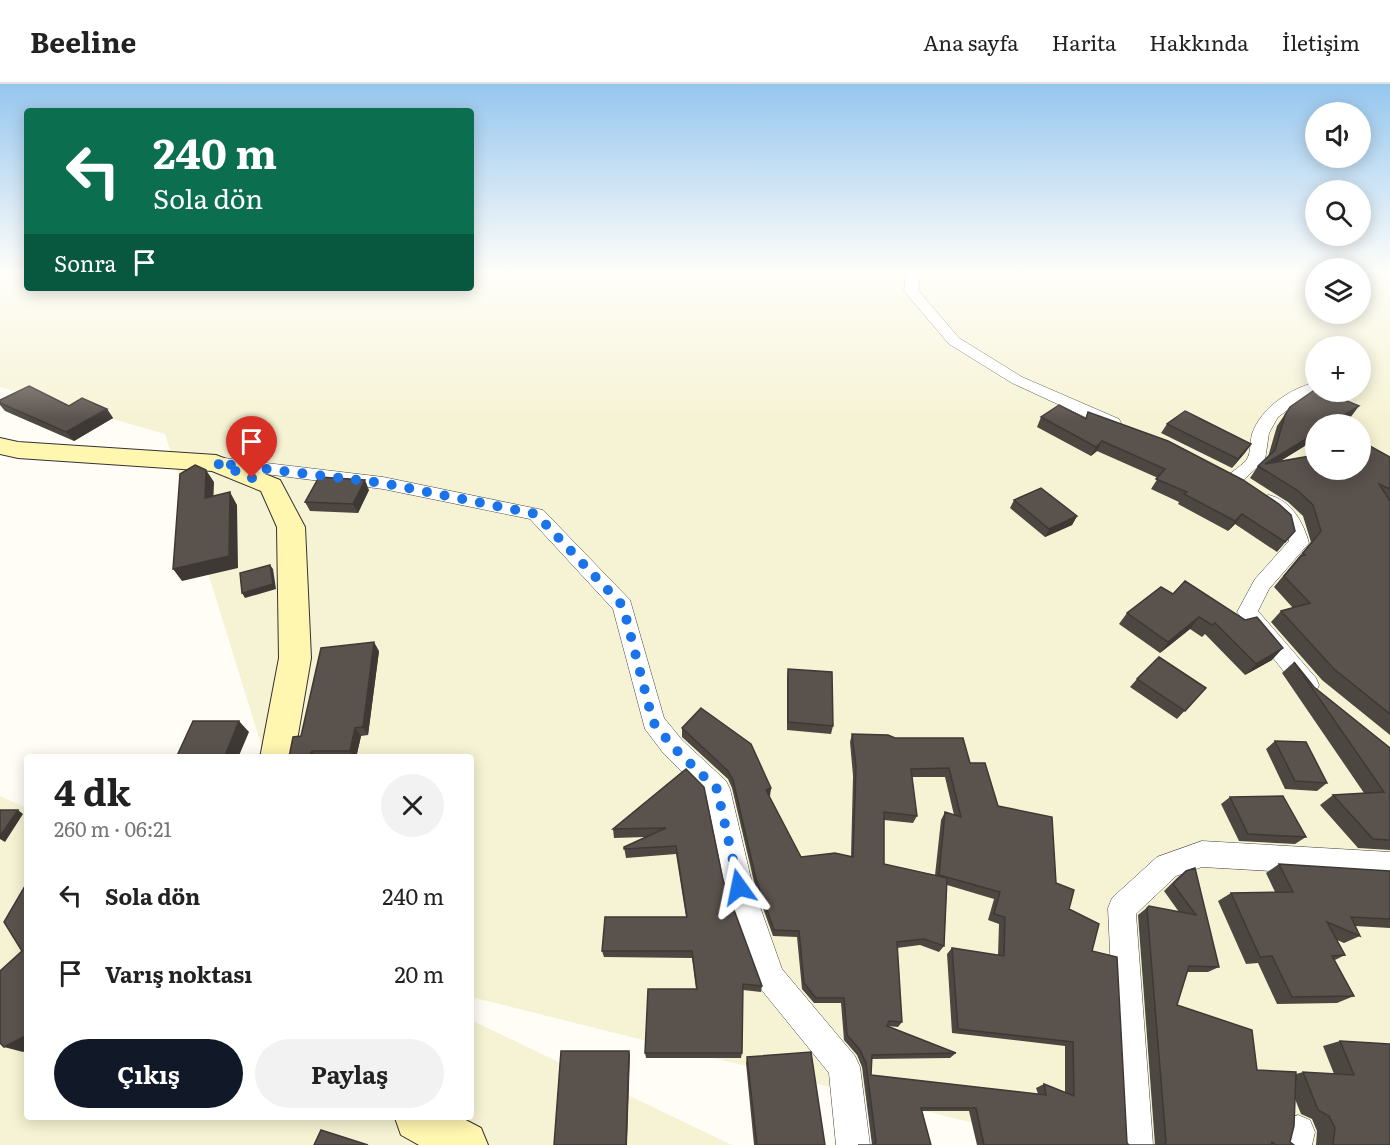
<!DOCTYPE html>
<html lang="tr">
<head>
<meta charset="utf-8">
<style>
	:root { --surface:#fff; --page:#f2f2f2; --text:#222; --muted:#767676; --line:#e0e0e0; --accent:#111827 }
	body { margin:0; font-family:Literata,serif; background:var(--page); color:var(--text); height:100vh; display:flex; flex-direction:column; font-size:22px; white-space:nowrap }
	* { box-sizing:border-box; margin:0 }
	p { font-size:20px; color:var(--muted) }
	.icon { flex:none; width:33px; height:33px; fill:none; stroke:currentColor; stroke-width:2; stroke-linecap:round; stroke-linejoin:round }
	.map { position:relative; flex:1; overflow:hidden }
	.sheet { position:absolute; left:24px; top:670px; width:450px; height:366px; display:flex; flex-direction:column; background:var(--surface); border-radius:6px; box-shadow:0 3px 15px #0003 }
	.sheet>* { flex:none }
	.banner { position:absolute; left:24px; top:24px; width:450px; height:183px; border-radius:6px; box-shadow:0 3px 15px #0003; background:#0b6e4f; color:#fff; overflow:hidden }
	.fabs { position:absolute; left:1305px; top:18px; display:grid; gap:12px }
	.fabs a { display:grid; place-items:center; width:66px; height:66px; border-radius:50%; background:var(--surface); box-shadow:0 3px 15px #0003; font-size:30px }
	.pin { position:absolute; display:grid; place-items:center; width:51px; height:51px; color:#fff; margin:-62px -26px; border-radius:50% 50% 50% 0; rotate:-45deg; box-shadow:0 0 6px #0007 }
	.pin .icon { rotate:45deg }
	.me { position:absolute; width:66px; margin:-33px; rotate:348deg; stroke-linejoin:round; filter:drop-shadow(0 0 4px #0008) }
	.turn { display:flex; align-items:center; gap:21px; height:126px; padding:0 30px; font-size:27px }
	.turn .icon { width:78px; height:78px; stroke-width:2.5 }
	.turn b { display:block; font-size:42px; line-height:51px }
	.then { display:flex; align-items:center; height:57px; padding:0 30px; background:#0003; gap:12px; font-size:22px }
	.round { display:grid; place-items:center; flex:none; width:63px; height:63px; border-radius:32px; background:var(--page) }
	.summary { display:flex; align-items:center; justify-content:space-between; height:102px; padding:0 30px }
	h1 { font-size:36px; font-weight:700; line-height:45px }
	.primary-button { display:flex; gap:12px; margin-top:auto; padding:12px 30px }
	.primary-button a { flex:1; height:69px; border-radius:36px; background:var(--accent); color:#fff; font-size:24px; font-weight:700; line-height:69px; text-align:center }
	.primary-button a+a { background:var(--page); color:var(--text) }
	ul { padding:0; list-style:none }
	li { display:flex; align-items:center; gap:18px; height:78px; padding:0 30px }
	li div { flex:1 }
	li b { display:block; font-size:22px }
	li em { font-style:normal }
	header { display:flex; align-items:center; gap:36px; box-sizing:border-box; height:84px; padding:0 30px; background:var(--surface); border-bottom:2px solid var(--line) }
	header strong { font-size:28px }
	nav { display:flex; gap:33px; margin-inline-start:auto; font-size:21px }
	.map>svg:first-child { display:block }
	.farmland { fill:#f6f3d4; fill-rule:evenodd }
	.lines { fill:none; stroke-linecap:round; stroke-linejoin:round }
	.minor-casing { stroke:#444; stroke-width:1 }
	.secondary-casing { stroke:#333; stroke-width:2 }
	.minor { fill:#fff; fill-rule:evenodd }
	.secondary { fill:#fff6b0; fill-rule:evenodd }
	.wall { fill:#4d4742; fill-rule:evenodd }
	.shaded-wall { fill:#3f3936 }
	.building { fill:#5a524d; stroke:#3f3936; stroke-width:1.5; fill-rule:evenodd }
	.route { stroke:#1a73e8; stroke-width:10; stroke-dasharray:0 18 }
</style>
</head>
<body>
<header>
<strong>Beeline</strong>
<nav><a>Ana sayfa</a><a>Harita</a><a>Hakkında</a><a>İletişim</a></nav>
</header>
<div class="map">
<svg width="1390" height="1061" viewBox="0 0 1390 1061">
	<rect width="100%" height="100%" fill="#fffdf5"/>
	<path class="farmland" d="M0,188H27V204H471V188H1315L1316,230H1360L1361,188H1390V1061H1061L471,913V674L265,673L165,350L0,303ZM1316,262H1360V308H1316ZM1316,340H1360V386H1316Z
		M0,712L27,724V1034H471V936L732,1061H0Z"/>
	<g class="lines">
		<g class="minor-casing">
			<path id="minor" d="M913,188L920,192L918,206L959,254L1022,293L1119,335L1121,339L1119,343H1107L1012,299L949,260L904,207L906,192Z
				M1316,298V308H1319L1297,319L1278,333L1269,349L1265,376L1239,400H1227L1224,396C1230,387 1244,382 1248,373C1251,367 1250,357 1252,350C1261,324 1289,305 1316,298Z
				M216,373L383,393L543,426L630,516L664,634L682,656L726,697L730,705L753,803L782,885L855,972L860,983L870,1061H836L829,989L760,904L725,803L706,711L664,670L645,645L613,525L530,435L383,405L210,383L207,379Z
				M1269,411C1292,417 1303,438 1309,459L1269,505L1258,527L1316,594L1319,601L1316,608L1308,610L1300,608L1237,528L1255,495L1289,457L1285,441L1260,417L1263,413Z
				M1202,757L1390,768V794L1202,783L1176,792L1136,830L1153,1061H1119L1108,824L1112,814L1157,773Z
				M1298,1031L1310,1036L1315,1048L1312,1061H1278L1286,1036Z"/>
		</g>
		<g class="secondary-casing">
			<path id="secondary" d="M0,354L18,358L216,371L280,396L305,443L311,574L294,674H260L279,574L277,443L261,407L212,387L18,374L0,370Z
				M395,1034H462L481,1044L488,1061H419L401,1051Z"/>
		</g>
		<use href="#minor" class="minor"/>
		<use href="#secondary" class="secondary"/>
	</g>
	<path class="wall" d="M0,316L107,325L113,334L74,357L5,327L0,321Z
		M1290,323L1350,334L1279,378L1390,373V651L1322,596L1271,538L1281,527L1293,524L1274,503L1311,458L1303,432L1288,418L1250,394L1258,382L1268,373L1277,342Z
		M1088,328L1295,447L1277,468L1235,440L1228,447L1178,420L1179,418L1151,405L1158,394L1097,367L1091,372L1037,343L1041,333L1085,335Z
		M1167,340L1251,360L1232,384L1161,349Z
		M369,406L358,429L310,427L305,418Z
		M1014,416L1077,432L1072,441L1045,453L1010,424Z
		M1161,503L1272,576L1245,591L1205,550L1202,553L1190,545L1160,569L1119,540L1127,529Z
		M379,567L368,651L361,652L356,674H289L301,652Z
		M1294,578L1314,603L1390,664V766L1358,764L1320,721L1333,711L1364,709L1282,589Z
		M788,585L833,642L831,650L787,646V593Z
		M1137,595L1206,604L1177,635L1130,603Z
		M682,644L771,704L769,712L801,773H851L853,692L850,658L852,650L895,654L970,679L998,722L1056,799L1069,825L1092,867L1127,1059L1129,1061H1155L1138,831L1149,822L1179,828L1164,807L1177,794L1186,787L1219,883L1208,888H1187L1177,921L1257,986L1296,990L1303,988L1334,990L1323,962L1340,957L1390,1061H1316L1317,1047L1312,1035L1301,1030L1295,1015L1290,1058L1294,1061H977L969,1027H922L931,1061H872L862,983L857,971L844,956L841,919H814L802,905L797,853L773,852L755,802L732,704L728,695L682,653ZM912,693H945L954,731L945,728L941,736L935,791L884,780V736L913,739L917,732ZM947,801L994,815L988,836L999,840L998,871L952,864L947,870L952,949L1065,962V1008L1044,1000L1036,1004L1038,1010L871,991L872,975L950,974L956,969L887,942L898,943L902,938L897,864L920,861L939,868L944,862Z
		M1275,657L1327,699L1317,707L1285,705L1266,665Z
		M686,685L723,796L762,902L761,908L743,906L742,969L741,974H646L645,969L696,905L692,874L604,873L602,867L686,833L676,770L626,774L624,763L645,753L614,754L613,745Z
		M1230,713L1306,753L1295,760L1239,757L1221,720Z
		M1279,780L1390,787V844L1355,842L1360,852L1344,859L1337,856L1345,871L1335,876L1354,912L1337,919L1277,920L1258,879L1246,880L1218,817L1231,809L1275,808L1266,789Z
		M747,973L825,1061H754L746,979Z"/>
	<path class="shaded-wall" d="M1359,322L1350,334L1339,340H1329Z
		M107,325L113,334L74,357L66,348Z
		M1316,349V355L1265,386V380Z
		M1102,357L1097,367L1091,372L1096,363Z
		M1251,360L1245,369L1232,384L1238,375Z
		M206,386L214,398L213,426L205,414Z
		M365,396L369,406L358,429L353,420Z
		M230,408L237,421L238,484L182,497L173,485Z
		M1242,430L1235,440L1228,447L1235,437Z
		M1077,432L1072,441L1045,453L1049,445Z
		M270,481L273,485L276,505L245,514L242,509Z
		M1199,533L1190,545L1160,569L1168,558Z
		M374,558L379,567L368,651L363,643Z
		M1283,564L1272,576L1245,591L1256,580Z
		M239,637L249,648L238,674H224Z
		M355,644L361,652L356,674H355L350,667Z
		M312,667L317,674H309Z
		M771,704L770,712L765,714L766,706Z
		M18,726L23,730L5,758L0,755V752Z
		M27,951V966L23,968L4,963Z
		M629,967L630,971L627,1061H626Z"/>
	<path class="building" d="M29,302L69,322L82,314L107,325L66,348L0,319V316Z
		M1316,305V308H1325L1359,322L1329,340H1316V349L1265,380L1316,371V386H1360V364L1370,362L1390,373V405L1379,400L1390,417V630L1334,585L1281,527L1310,519L1284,492L1301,472L1305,471L1303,469L1321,447L1313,421L1297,406L1258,382L1275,366L1285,331L1290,323Z
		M1059,321L1086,335L1088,328L1168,357L1243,396L1279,420L1291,431L1295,447L1285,458L1242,430L1235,437L1184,410L1187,408L1156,395L1165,385L1102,357L1096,363L1041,333Z
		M1185,327L1251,360L1238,375L1167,340Z
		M195,381L206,386L205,414L230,408L229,472L173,485L180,390Z
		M319,393L365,396L353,420L305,418Z
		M1041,404L1077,432L1049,445L1014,416Z
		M270,481L273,500L242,509L240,489Z
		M1185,497L1245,536L1257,533L1283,564L1256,580L1215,539L1212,541L1199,533L1168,558L1127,529L1161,503L1173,510Z
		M374,558L363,643L355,644L350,667H312L309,673H289L293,653L301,652L321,564Z
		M1159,573L1206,604L1185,627L1137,595Z
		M1294,578L1314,603L1390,664V756L1373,755L1333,711L1384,708Z
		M788,585L832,588L833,642L788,638Z
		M701,624L751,660L771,704L766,706L801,773L835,769L853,773L856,683L852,650L888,651L895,654H963L970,679H985L998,722L1052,733L1056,799L1074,806L1069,825L1099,840L1092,867L1117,873L1127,1059L1129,1061H1164L1166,1058L1147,824L1149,822L1196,831L1173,800L1186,787L1195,784L1219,883L1189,882L1177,921L1252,946L1257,986L1296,988L1294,1042L1290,1058L1294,1061H1276L1272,1058L1271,1061H984L976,1024H921L931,1061H858H874L876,1058L866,979L860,966L847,951L844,914H816L804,899L799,847L774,846L756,795L733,696L728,687L682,644ZM949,684L961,733L945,728L939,791L1000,808L994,830L1005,833L1004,872L952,864L958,945L1073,958L1074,1012L1044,1000L1046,1011L871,991L872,971L956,969L887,942L889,937L902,938L897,858L924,855L944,862L947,794L884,780V728L917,732L911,685Z
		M193,637H239L224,674H176Z
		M1275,657L1306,658L1327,699L1295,697Z
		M686,685L704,703L723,796L762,902L743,900L742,969H645L648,905H697L692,867H602L605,833H687L676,762L624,765V763L666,744L613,745Z
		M1283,712L1306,753L1248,750L1230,713Z
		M0,726H18L0,752Z
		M1279,780L1390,787V835L1351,833L1360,852L1327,838L1345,871L1332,872L1354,912L1292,913L1272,872L1260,873L1231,809L1293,808Z
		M25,802H27V951L4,963L0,959V887L22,867L4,838Z
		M1340,957L1390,960V1061H1333L1335,1044L1329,1032L1318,1026L1303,988L1354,991Z
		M561,967H629L626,1061H554Z
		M811,968L825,1061H757L747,973Z
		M321,1046L368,1061H314Z"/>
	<linearGradient id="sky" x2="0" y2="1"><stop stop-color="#95c6ee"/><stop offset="0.56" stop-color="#fffefa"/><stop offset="1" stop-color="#fffefa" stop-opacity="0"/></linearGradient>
	<rect width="1390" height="336" fill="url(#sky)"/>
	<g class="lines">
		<path class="route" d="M252,394L216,379L383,399L536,430L623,522L653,638L673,663L717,705L739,803"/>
	</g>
</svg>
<div class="fabs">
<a><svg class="icon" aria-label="sound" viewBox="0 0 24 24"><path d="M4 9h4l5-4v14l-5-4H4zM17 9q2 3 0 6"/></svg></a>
<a><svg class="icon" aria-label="search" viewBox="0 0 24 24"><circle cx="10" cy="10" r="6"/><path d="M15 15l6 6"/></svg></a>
<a><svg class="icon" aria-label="layers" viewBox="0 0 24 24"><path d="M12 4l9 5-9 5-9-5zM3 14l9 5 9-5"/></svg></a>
<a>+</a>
<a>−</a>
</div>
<div class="pin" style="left:252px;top:394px;background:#d93025"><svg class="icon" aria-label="arrive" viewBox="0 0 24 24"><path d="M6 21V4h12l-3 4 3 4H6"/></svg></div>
<svg class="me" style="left:739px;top:803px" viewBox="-20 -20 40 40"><path d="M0-17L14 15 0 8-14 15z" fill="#1a73e8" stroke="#fff" stroke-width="4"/></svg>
<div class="banner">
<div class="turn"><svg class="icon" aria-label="left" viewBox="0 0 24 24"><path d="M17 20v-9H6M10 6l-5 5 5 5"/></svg><div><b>240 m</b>Sola dön</div></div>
<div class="then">Sonra<svg class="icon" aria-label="arrive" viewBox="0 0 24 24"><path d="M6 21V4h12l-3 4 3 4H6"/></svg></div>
</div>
<section class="sheet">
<div class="summary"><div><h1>4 dk</h1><p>260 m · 06:21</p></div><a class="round"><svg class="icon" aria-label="close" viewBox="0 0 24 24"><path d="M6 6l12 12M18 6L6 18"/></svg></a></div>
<ul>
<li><svg class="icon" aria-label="left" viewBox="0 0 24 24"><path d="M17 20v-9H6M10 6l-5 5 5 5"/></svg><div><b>Sola dön</b></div><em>240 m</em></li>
<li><svg class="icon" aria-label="arrive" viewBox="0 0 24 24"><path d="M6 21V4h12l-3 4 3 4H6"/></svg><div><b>Varış noktası</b></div><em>20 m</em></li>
</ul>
<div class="primary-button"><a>Çıkış</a><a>Paylaş</a></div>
</section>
</div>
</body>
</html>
